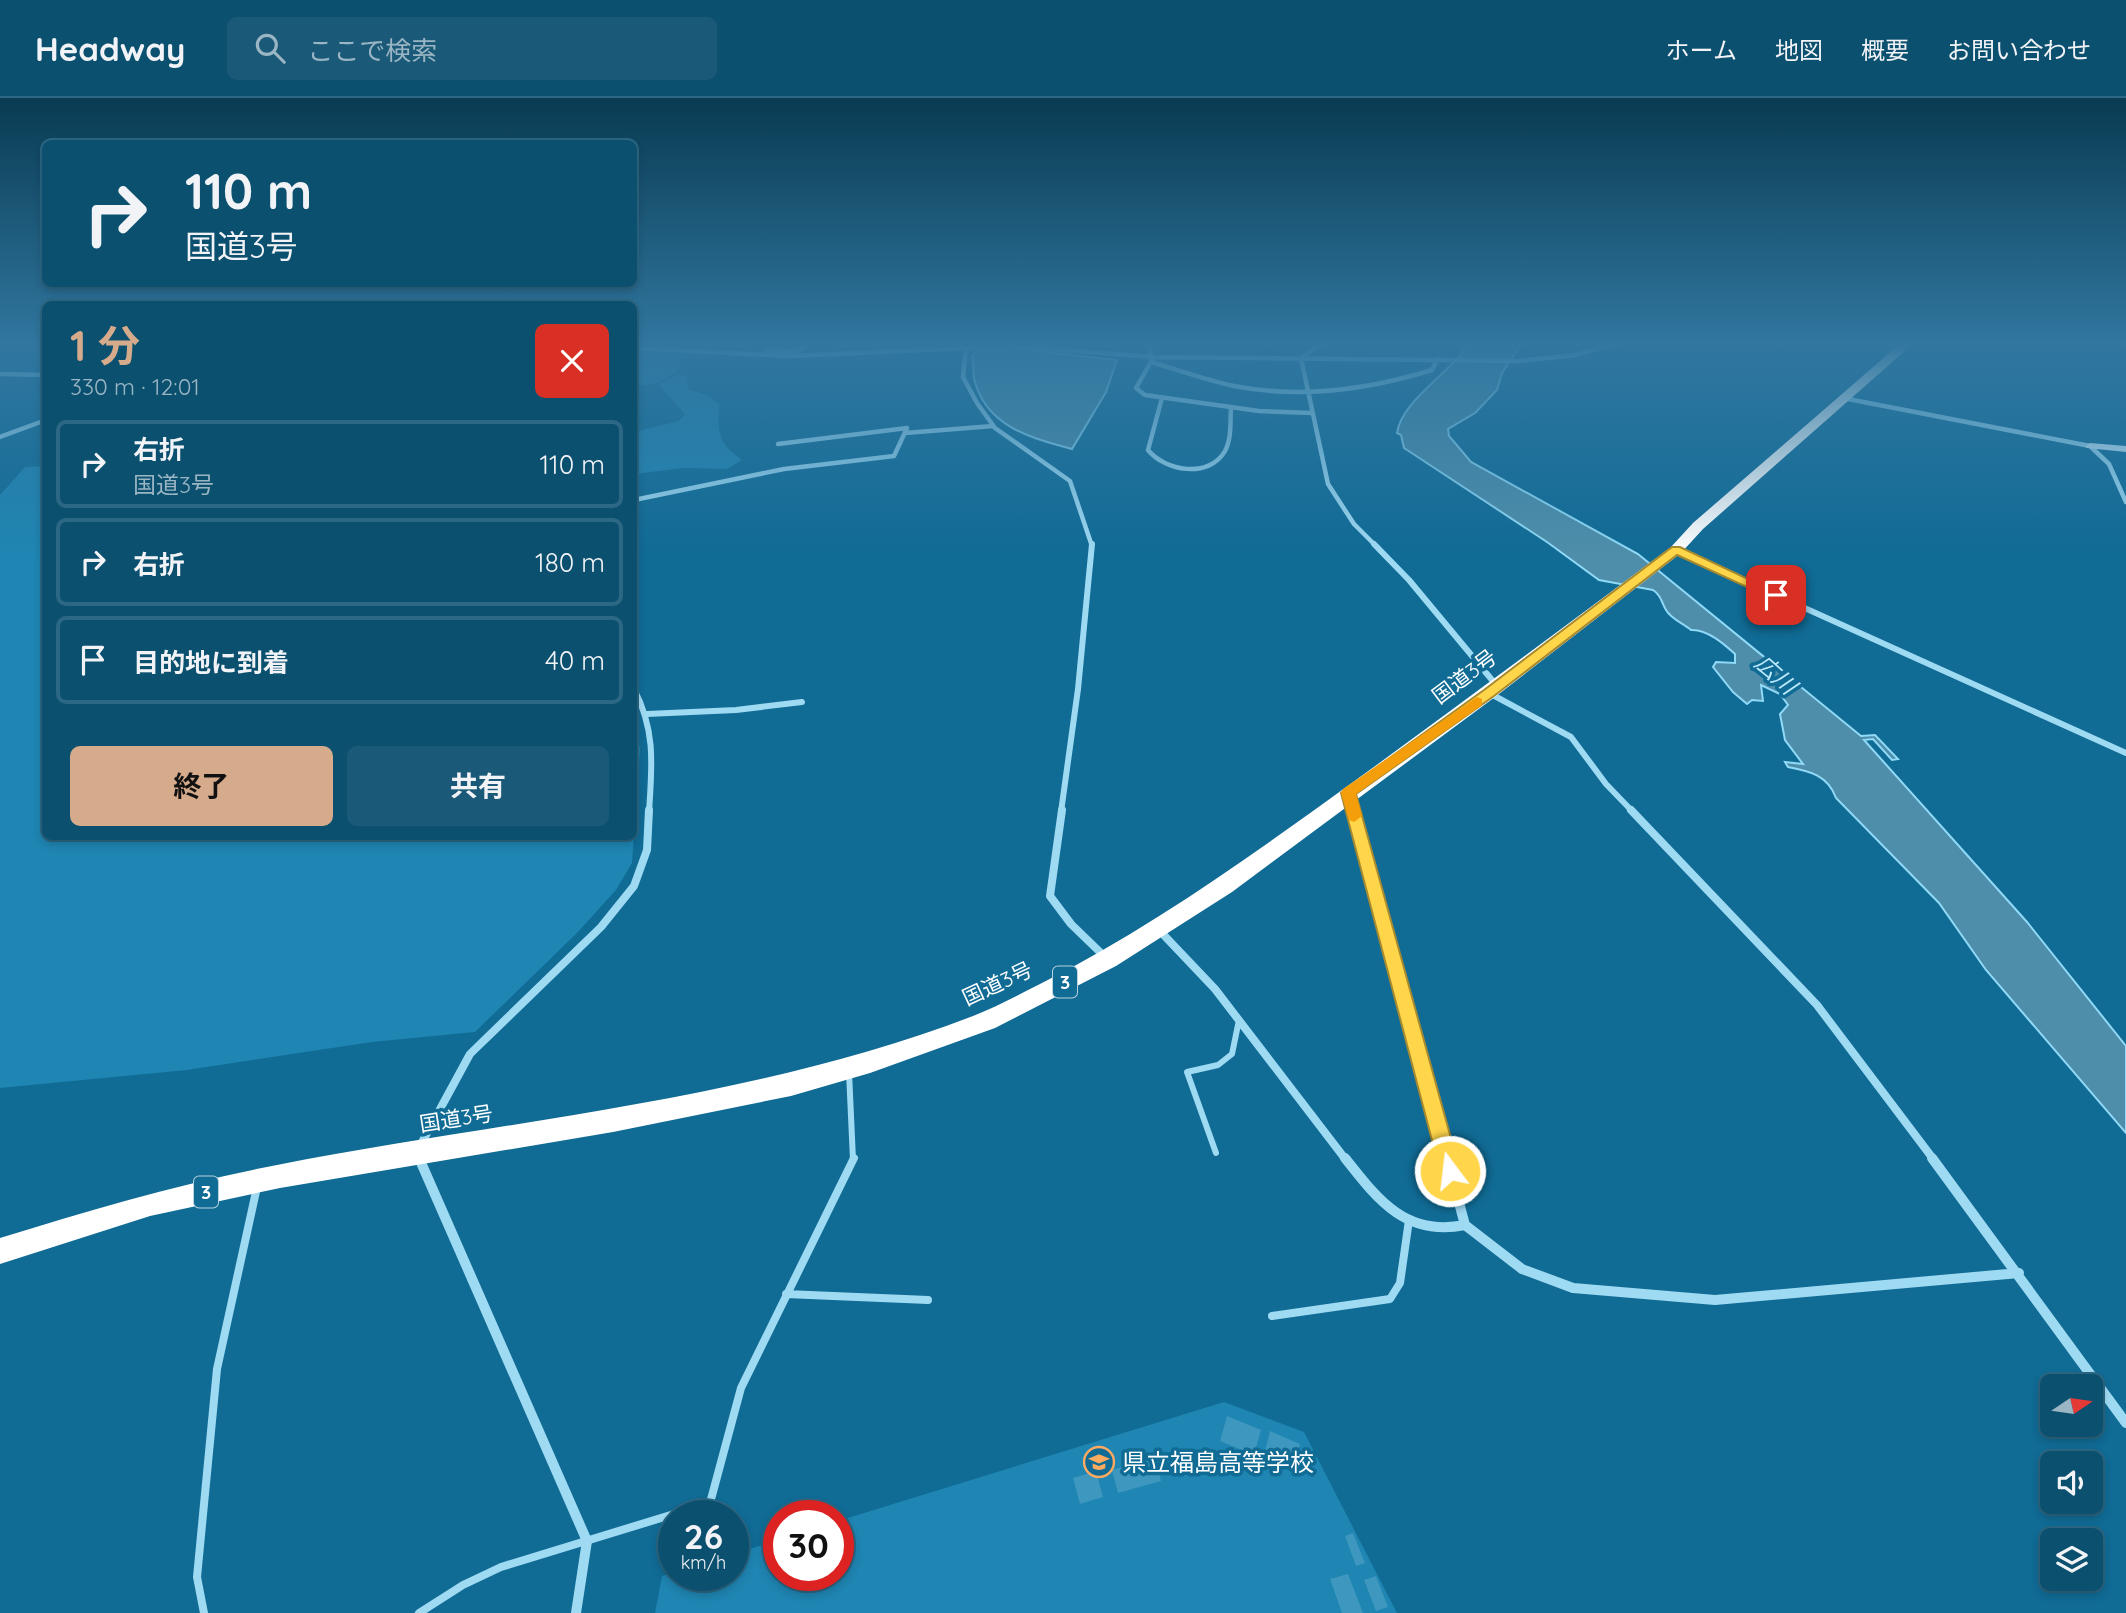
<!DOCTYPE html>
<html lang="ja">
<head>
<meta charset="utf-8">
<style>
	:root { --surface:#0c5070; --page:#1a5a78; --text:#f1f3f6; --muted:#9ab5c3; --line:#2c6783; --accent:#d6ab8b }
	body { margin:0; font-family:Quicksand,"Noto Sans JP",sans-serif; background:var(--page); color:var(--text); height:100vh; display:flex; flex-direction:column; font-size:26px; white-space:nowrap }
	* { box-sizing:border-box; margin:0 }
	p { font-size:23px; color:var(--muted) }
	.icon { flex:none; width:38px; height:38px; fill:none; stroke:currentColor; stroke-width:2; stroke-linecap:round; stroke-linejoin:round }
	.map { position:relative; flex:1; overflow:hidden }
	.drawer { position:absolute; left:42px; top:203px; width:595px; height:539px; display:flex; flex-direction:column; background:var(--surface); border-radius:10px; box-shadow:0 4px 10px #0003,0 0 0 2px var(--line) }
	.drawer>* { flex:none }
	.guide { position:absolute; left:42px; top:42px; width:595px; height:147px; border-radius:10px; box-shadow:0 4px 10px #0003,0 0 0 2px var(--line); background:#0c5070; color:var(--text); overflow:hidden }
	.needle { width:46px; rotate:77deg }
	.controls { position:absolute; left:2040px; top:1276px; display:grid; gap:14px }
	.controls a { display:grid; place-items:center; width:63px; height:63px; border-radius:10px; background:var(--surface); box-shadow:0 4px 10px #0003,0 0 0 2px var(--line); font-size:35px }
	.speed { position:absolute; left:658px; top:1402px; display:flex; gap:14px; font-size:35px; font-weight:700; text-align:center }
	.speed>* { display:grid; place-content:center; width:91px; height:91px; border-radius:50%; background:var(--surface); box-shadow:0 4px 10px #0003,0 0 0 2px var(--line); line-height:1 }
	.speed small { font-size:18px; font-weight:400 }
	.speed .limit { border:10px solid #d22; background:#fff; color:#111 }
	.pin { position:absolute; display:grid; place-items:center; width:60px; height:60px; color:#fff; margin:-30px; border-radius:14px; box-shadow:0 4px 10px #0006 }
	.me { position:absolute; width:77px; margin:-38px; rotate:345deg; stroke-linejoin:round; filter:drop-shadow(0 0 5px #0008) }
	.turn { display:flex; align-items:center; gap:24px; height:147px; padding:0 28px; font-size:32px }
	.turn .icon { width:91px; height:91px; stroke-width:2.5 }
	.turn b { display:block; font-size:49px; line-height:60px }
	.round { display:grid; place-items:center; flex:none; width:74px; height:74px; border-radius:10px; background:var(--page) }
	.summary { display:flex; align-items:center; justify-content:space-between; height:119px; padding:0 28px }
	h1 { font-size:42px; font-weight:700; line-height:52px; color:var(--accent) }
	.primary-button { display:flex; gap:14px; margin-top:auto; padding:14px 28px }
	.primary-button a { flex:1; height:80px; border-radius:10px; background:var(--accent); color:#111; font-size:28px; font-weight:700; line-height:80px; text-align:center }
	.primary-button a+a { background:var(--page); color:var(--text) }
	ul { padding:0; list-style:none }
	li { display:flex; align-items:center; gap:21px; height:88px; margin:0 14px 10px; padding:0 14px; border:4px solid var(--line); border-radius:10px }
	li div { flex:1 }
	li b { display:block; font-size:26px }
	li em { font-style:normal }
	header { display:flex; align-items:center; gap:42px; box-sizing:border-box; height:98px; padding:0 35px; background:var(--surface); border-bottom:2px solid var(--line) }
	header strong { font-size:33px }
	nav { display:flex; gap:38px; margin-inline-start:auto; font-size:24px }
	.search { width:490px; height:63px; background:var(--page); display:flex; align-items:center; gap:18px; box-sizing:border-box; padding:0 24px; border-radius:10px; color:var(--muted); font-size:26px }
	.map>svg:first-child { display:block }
	.green { fill:#1f85b2 }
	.water { fill:#4e8eaa; stroke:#90d9f7; stroke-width:2 }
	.building { fill:#3e97be }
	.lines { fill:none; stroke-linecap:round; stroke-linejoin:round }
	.lane-far1 { stroke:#9fdaf3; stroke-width:6 }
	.lane { stroke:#9fdaf3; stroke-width:8 }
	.street-far3 { stroke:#9fdaf3; stroke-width:4.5 }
	.street-far2 { stroke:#9fdaf3; stroke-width:6 }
	.street-far1 { stroke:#9fdaf3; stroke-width:8 }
	.street { stroke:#9fdaf3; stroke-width:10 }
	.secondary { fill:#ceeefd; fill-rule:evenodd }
	.highway { fill:#fff; fill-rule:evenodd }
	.route { fill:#ffd54a; stroke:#a68a30; stroke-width:2 }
	.slow { fill:#f59e0b }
	.labels { text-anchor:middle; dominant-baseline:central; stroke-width:7; stroke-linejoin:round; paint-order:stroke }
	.shield { fill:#106b95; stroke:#b7d3df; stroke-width:2 }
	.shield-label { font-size:19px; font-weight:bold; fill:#fff }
	.street-label { font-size:21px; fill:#fff; stroke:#106b95 }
	.water-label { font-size:23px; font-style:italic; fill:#bce9fb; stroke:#106b95 }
	.near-poi-label { font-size:24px; fill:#fff; stroke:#106b95; text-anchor:start }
</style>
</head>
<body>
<header>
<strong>Headway</strong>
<div class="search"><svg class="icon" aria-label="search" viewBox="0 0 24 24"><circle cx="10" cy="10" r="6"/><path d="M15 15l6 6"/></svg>ここで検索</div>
<nav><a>ホーム</a><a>地図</a><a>概要</a><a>お問い合わせ</a></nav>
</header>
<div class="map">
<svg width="2126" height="1515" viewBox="0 0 2126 1515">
	<rect width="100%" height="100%" fill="#106b95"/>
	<path class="green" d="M634,252L690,255L681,262L679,271L660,284L634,289Z
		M679,276L685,278L689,292L705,296L719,306C718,336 717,344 742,362L727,371L684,370L634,376V334L679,323L685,316L659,287Z
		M45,368L46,738H634V625L640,651L632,765L616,792L577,835L475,934L372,944L187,972L0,990V397L25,369Z
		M1224,1304L1304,1334L1397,1515H655L662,1478L674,1474V1477H733V1456L779,1442V1477H838V1423Z"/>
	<path class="water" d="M1469,244H1518L1520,248L1502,275L1497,292L1475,315L1448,331L1449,338L1471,364L1638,456L1861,638L1875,637L1898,661L1892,662L1873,641L1864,642L2027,824L2126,948V1035L1986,872L1939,805L1836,700C1828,677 1809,673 1788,669L1785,664L1803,666L1785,642L1780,616L1788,607L1780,596L1761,587L1763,603L1752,602L1747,606L1733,594L1713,569L1716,564L1735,565V556C1724,546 1707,531 1691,532C1684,526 1671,521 1666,512C1661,504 1662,498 1653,492L1599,482L1547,444L1404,350L1401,337L1397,335C1402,301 1453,274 1469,244Z
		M1019,251L1117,262L1106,294L1072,351C1032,340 985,329 974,280C973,273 974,265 972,258L978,253Z"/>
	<path class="building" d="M1227,1318L1261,1332L1254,1357L1220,1343Z
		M1270,1333L1300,1346L1294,1366L1265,1353Z
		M1155,1360L1161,1383L1118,1395L1112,1372Z
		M1096,1373L1103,1399L1080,1406L1073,1380Z
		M1353,1435L1365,1465L1356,1468L1345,1438Z
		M1348,1476L1363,1515H1342L1330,1481Z
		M1376,1478L1388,1509L1376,1513L1364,1482Z"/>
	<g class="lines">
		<path class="lane-far1" d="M849,974L853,1062
			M1216,1055L1187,974L1218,967L1232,956L1239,922"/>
		<path class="lane" d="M786,1196L928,1202
			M1272,1218L1390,1201L1400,1185L1409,1122
			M204,1515L197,1479L217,1271L257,1089
			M419,1515L463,1487L501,1469L710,1405L741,1290L854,1060"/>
		<path class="street-far3" d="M1150,244L1151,264L1136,290L1145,297L1259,313L1312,315
			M634,250L790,258L1009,248L1153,259L1519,263L1575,257L1621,244
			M966,250L963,279L977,305L995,330L1070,383L1092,448
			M766,252L794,253L804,250V244
			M1301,260L1328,386L1354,426L1376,448
			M1301,260L1324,244
			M1151,264C1179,272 1206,282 1234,288C1301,301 1367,292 1432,272L1438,261
			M0,276L46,277
			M1162,300L1148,352C1165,373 1209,381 1225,353C1232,340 1230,323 1231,309
			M1843,300L2090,348L2109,366L2126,404
			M905,335L993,328
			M0,339L46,322
			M778,346L907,330
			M634,402L784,371L894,358L907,330"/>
		<path class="street-far2" d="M1374,446L1409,482L1497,588
			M1676,452L2126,655
			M634,591C656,633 652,668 649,714
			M1489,595L1571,639L1606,686L1633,714
			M647,616L736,612L802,604
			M1349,699L1353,714
			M1061,714L1078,591L1092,446"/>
		<path class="street-far1" d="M1062,712L1050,798L1071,826L1105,859
			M1353,712L1447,1062
			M1631,712L1817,907L1934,1062
			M1159,832L1215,891L1346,1062
			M420,1048L470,956L601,829L634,788L647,752L649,712
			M418,1058L420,1062"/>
		<path class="street" d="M419,1060L587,1443L576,1515
			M1345,1060C1378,1102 1406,1139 1465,1127
			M1447,1060L1465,1127L1522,1171L1573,1190L1715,1202L2019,1175
			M1932,1060L2126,1325"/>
		<path class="secondary" d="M2090,345L2126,348V354L2087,350L2085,348Z"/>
		<path class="highway" d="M1902,244H1915L1703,431L1681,455L1495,599L1232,794L1116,868L995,930L870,975L791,998L613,1034L280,1090L150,1118L0,1166V1140C93,1111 182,1085 277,1067C512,1021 748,1004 973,918C996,909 1018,897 1040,886C1137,837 1225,776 1313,713C1434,626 1552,538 1671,449L1693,425Z"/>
	</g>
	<linearGradient id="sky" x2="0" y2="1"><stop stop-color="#093b52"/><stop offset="0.54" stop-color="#3177a0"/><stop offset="1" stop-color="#3177a0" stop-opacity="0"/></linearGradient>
	<rect width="2126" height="456" fill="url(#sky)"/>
	<path class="route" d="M1672,449H1680L1782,497L1771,500L1677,457L1494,598L1356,696L1460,1073L1457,1080L1450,1082L1443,1080L1440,1073L1341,695L1484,592Z"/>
	<path class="slow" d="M1477,599L1482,601V607L1356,696L1362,718L1354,724L1349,722L1341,695L1343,691Z"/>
	<defs>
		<g id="school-ring" transform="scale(1.575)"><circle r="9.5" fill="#106b95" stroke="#ffaa61" stroke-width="1.5"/><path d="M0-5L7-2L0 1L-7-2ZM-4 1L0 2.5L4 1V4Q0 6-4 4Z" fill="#ffaa61"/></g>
	</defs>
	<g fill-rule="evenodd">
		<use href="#school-ring" x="1099" y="1364"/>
	</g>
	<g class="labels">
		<g class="shield">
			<rect x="1053" y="868.5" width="24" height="31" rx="5"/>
			<rect x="194" y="1078.5" width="24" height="31" rx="5"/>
		</g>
		<g class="shield-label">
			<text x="1065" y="884">3</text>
			<text x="206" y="1094">3</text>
		</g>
		<g class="street-label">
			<text transform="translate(1464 578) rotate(-37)">国道3号</text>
			<text transform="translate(997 885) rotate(-25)">国道3号</text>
			<text transform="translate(456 1020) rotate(-9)">国道3号</text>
		</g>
		<g class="water-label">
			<text transform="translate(1776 576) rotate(42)">広川</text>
		</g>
		<g class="near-poi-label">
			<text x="1122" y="1364">県立福島高等学校</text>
		</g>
	</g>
</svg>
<div class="controls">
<a><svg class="needle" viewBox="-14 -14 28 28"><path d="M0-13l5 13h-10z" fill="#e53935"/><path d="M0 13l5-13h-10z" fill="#9ab5c3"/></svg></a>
<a><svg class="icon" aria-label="sound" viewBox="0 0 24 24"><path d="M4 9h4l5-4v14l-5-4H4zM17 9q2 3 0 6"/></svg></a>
<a><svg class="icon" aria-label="layers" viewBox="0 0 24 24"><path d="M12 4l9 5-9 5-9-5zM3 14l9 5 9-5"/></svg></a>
</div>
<div class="speed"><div>26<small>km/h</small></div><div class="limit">30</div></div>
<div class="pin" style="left:1776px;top:497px;background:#d93025"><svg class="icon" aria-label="arrive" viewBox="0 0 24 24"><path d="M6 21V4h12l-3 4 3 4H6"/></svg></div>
<svg class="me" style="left:1450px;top:1073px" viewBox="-20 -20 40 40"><circle r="17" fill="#ffd54a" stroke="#fff" stroke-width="3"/><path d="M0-11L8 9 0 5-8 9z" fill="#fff"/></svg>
<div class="guide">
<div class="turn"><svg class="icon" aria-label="right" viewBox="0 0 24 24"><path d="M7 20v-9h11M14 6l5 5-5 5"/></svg><div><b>110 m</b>国道3号</div></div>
</div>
<section class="drawer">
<div class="summary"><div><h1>1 分</h1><p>330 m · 12:01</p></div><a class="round" style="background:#d93025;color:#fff"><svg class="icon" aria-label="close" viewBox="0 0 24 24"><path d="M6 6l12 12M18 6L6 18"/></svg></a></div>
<ul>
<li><svg class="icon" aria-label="right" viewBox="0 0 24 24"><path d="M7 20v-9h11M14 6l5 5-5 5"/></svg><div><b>右折</b><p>国道3号</p></div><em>110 m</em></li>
<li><svg class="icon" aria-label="right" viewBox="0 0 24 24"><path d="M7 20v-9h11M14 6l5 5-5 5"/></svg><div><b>右折</b></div><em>180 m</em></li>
<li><svg class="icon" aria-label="arrive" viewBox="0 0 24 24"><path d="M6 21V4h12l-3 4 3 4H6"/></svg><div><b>目的地に到着</b></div><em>40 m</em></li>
</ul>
<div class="primary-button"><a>終了</a><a>共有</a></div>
</section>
</div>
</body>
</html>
